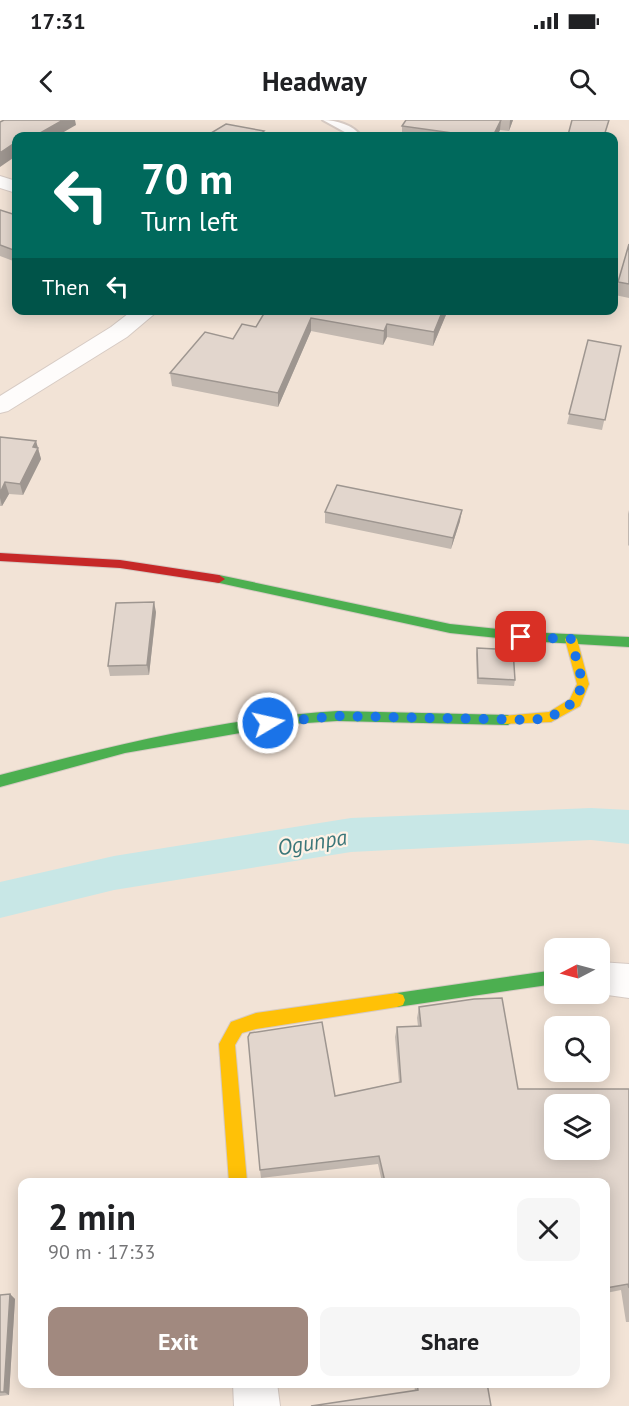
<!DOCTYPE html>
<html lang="en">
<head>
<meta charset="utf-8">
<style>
	:root { --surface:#fff; --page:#f6f6f6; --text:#202124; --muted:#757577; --accent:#a1897f }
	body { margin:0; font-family:"PT Sans",sans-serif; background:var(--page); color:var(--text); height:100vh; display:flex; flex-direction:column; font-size:22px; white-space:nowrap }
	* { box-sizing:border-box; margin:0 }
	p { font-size:20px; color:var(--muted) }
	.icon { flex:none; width:33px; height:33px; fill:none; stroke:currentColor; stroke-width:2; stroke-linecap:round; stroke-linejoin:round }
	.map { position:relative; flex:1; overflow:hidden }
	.sheet { position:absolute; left:18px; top:1058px; width:592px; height:210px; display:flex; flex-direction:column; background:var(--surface); border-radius:12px; box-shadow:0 3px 15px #0003 }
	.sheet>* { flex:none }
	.hud { position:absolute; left:12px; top:12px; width:606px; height:183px; border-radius:12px; box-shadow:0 3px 15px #0003; background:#00695c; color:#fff; overflow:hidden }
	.needle { width:39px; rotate:264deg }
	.fabs { position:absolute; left:544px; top:818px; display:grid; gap:12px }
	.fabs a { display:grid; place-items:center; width:66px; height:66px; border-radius:12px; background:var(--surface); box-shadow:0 3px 15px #0003; font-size:30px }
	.pin { position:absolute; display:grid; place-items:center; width:51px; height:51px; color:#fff; margin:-26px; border-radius:12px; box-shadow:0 3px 9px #0006 }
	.me { position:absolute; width:66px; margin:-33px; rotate:81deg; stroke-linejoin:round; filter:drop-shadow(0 0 4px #0008) }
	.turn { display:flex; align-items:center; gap:21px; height:126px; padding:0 30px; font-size:27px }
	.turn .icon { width:78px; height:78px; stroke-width:2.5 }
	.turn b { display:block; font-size:42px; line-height:51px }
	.then { display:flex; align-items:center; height:57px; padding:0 30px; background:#0003; gap:12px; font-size:22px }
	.round { display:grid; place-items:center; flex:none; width:63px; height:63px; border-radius:12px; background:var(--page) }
	.overview { display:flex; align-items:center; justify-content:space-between; height:102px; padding:0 30px }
	h1 { font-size:36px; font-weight:800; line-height:45px }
	.button { display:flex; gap:12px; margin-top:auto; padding:12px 30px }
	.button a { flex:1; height:69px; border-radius:12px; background:var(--accent); color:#fff; font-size:24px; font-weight:800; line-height:69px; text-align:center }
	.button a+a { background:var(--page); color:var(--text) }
	.status { display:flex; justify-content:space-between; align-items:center; height:42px; padding:0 30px; background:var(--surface); direction:ltr }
	.status svg { height:16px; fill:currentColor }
	header { display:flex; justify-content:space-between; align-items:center; height:78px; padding:0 30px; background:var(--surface); font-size:27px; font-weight:800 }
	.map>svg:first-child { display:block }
	.residential { fill:#f2e3d6; fill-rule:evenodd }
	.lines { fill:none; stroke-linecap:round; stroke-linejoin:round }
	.canal { fill:#c8e7e6; fill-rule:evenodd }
	.lane-casing { stroke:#d7cbc4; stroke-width:4 }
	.street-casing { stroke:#d7cbc4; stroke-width:2 }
	.fast-casing { stroke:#d6cac3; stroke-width:2 }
	.slow-casing { stroke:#d6cac3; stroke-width:2 }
	.jam-casing { stroke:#d6cac3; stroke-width:2 }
	.lane { fill:#fefcfb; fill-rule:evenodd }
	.street { fill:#fefcfb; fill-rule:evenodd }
	.fast { fill:#4caf50; fill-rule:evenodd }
	.slow { fill:#ffc107; fill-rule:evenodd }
	.jam { fill:#c62828; fill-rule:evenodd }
	.wall { fill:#c2b8b0 }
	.shaded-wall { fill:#9e9690 }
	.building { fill:#e2d6cd; stroke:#9e9690; stroke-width:1.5; fill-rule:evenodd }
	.route { stroke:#1a73e8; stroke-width:10; stroke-dasharray:0 18 }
	.labels { text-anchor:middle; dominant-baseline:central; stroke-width:4.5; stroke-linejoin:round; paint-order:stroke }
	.water-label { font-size:22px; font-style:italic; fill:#3a7679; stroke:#fff2e6 }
</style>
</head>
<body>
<div class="status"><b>17:31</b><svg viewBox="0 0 49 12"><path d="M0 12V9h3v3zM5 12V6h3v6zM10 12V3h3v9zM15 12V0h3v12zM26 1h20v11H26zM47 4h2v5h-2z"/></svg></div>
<header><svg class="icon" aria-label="back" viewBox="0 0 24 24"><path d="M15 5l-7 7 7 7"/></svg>Headway<svg class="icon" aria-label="search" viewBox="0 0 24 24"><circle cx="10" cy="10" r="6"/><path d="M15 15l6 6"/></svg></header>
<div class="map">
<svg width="629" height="1286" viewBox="0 0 629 1286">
	<rect width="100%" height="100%" fill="#f6eee6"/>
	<path class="residential" d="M0,0H629V1286H0ZM16,16H614V190H16ZM555,828H600V873H555ZM555,906H600V951H555ZM555,984H600V1029H555ZM22,1062H606V1263H22Z"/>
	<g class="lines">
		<path class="canal" d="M591,688L629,690V724L591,720L351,732L114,770L0,798V762L114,736L351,698Z"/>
		<g class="lane-casing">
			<path id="lane" d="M323,0C336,0 353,5 361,16H352Z"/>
		</g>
		<g class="street-casing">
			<path id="street" d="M0,56L16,61V73L0,68Z
				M133,190H159L127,217L8,291L0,293V276L111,207Z
				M600,842L629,844V878L593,873H600Z
				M233,1263H277L280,1286H234Z"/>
		</g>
		<g class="fast-casing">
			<path id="fast" d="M219,455L450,504L526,512L629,517V527L526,521L450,513L215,462L213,459Z
				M337,591L508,595L515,600L508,605L337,601L292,604L125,633L0,667V655C111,626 223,598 337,591Z
				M555,850V864L397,887L391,885L389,880L391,875L397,873Z"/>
		</g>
		<g class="slow-casing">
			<path id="slow" d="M571,514L577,519L589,564L580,586L551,602L503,604L501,600L503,596L549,592L570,579L577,564L565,519Z
				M397,873L403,875L405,880L403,885L397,887L256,909L242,913L235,925L247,1062H229L219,924L231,902L256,893Z"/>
		</g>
		<g class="jam-casing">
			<path id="jam" d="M0,433L120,440L219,455L225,459L219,463L120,448L0,441Z"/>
		</g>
		<use href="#lane" class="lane"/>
		<use href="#street" class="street"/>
		<use href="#fast" class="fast"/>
		<use href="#slow" class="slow"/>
		<use href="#jam" class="jam"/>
	</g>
	<path class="wall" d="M406,0H513L509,11L500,10L497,16H402V6Z
		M0,2L76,5L16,16V36Z
		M0,90L16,95V142L0,136Z
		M629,124V178L615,175Z
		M266,190H448L433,226L387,217L383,225L311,211L278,287L172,266L170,253L256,207Z
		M588,220L621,226L602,310L567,304Z
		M0,317L36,321L41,339L23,375L9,374L2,386H0Z
		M629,390V426L628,425V394Z
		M325,392L460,401L451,429L325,403Z
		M156,492L149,555L110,556L108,546Z
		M477,528L515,560L514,566L477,564L476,534Z
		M419,887L518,969H629V1202H626L621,1170L606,1173V1062H382L378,1044L261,1058L260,1050L335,976L399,962L395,917L397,907L418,906L417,898Z
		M10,1174L15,1179L9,1275L0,1276V1175Z
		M92,1263H110L94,1265Z
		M414,1263H487L415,1271Z"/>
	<path class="shaded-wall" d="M63,0H75L76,5L57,16H35Z
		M501,0L500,10L497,16H493Z
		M510,0H513L509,11Z
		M264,11V16H258Z
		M13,24L16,36L0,47V33Z
		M443,190H448L433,226L434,212Z
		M311,198V211L278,287V273Z
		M387,204V217L383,225L384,211Z
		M36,321L41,339L23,375L20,364Z
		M5,362L9,374L2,386L0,378V373Z
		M462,390L460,401L451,429L453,418Z
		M154,482L156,492L149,555L147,545Z
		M10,1174L15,1179L9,1275L4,1272Z"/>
	<path class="building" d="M4,0H63L35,16H16V25L13,24L0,33V2Z
		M406,0H501L493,16H474L402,6Z
		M572,0H609L604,16H577L568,15Z
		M226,4L264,11L258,16H206Z
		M0,90L16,95V131L0,125Z
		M629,124V164L618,162Z
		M266,190H443L434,212L387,204L384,211L311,198L278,273L170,253L205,212L233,219L242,204L256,207Z
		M588,220L621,226L605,300L569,294Z
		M0,317L36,321L33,327L38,328L20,364L5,362L0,373Z
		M337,365L462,390L453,418L325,392Z
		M154,482L147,545L108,546L116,483Z
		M477,528L513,530L515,560L478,558Z
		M502,878L518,969H629V1168L628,1164L606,1168V1062H385L379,1036L260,1050L248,917L250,913L322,902L335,976L401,962L397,907L421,906L419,887L474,879ZM555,984H600V1029H555Z
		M10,1174L4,1272H0V1175Z
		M417,1263H487L491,1286H311L418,1270Z"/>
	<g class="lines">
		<path class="route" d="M268,603L337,596L533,600L551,597L574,582L583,564L571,519L521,517"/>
	</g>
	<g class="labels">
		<g class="water-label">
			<text transform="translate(312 722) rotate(-9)">Ogunpa</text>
		</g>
	</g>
</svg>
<div class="fabs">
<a><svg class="needle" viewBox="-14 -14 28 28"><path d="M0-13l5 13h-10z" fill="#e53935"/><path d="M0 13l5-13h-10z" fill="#757577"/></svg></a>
<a><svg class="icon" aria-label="search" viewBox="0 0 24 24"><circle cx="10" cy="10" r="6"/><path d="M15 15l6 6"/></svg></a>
<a><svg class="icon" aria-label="layers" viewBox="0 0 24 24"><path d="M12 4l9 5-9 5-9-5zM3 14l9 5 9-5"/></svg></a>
</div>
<div class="pin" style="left:521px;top:517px;background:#d93025"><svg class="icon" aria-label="arrive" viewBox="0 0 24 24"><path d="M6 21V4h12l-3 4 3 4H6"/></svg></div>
<svg class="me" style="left:268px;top:603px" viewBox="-20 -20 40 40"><circle r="17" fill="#1a73e8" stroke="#fff" stroke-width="3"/><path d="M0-11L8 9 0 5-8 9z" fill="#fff"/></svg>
<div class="hud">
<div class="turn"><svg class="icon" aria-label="left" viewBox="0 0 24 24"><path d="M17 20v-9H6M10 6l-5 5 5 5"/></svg><div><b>70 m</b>Turn left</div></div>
<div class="then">Then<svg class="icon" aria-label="left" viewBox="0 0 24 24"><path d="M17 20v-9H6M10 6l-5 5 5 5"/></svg></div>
</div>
<section class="sheet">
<div class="overview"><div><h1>2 min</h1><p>90 m · 17:33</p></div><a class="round"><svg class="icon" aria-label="close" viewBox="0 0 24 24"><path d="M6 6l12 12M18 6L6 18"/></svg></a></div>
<div class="button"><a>Exit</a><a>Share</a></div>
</section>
</div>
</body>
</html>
